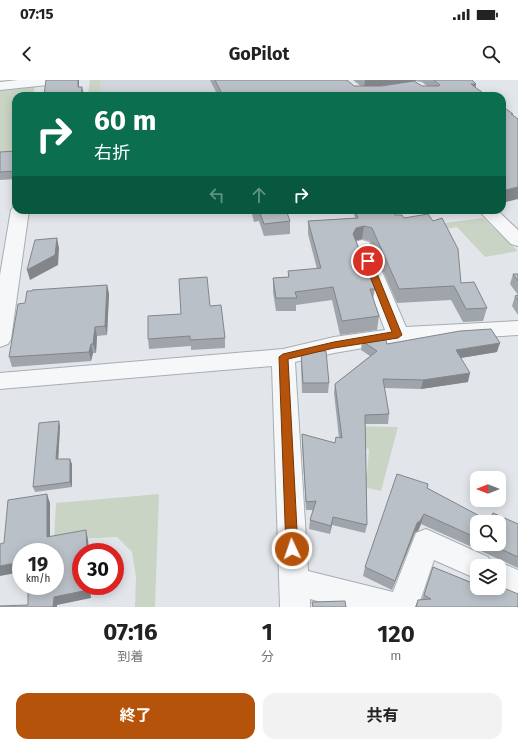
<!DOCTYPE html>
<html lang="ja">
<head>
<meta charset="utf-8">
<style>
	:root { --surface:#fff; --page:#f2f2f2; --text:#222; --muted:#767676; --accent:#b45309 }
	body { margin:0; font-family:"Fira Sans","Noto Sans JP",sans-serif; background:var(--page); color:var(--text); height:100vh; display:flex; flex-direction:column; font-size:15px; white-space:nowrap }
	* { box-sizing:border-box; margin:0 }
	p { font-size:13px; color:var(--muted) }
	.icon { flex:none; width:22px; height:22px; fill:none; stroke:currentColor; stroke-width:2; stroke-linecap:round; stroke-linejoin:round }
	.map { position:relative; height:527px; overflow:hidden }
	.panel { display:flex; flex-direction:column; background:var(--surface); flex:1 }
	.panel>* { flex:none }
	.banner { position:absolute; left:12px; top:12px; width:494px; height:122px; border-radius:12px; box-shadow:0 2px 10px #0003; background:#0b6e4f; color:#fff; overflow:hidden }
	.needle { width:26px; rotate:270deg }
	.controls { position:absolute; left:470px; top:391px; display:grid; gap:8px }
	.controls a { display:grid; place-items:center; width:36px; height:36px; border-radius:8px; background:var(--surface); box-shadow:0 2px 10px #0003; font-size:20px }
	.speed { position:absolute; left:12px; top:463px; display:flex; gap:8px; font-size:20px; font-weight:700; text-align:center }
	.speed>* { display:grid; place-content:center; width:52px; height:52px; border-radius:50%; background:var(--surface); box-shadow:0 2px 10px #0003; line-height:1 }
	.speed small { font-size:10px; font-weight:400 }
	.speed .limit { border:6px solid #d22; background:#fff; color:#111 }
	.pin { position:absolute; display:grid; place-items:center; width:34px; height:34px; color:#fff; margin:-17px; border:2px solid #fff; border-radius:50%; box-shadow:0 1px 4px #0007 }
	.me { position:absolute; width:44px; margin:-22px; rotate:357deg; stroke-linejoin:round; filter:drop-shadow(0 0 3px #0008) }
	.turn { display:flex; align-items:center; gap:14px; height:84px; padding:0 16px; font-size:18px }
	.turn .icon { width:52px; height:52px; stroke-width:2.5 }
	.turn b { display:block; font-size:28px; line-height:34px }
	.lanes { display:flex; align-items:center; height:38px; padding:0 16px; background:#0003; justify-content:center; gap:20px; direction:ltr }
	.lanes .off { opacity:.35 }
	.eta { display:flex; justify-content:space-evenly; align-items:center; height:68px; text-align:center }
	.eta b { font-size:24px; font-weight:700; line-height:28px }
	.action { display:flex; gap:8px; margin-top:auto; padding:8px 16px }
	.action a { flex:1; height:46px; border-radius:12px; background:var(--accent); color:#fff; font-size:16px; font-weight:700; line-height:46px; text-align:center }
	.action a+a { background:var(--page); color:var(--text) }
	.status { display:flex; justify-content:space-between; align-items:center; height:28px; padding:0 20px; background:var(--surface); direction:ltr }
	.status svg { height:11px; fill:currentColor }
	header { display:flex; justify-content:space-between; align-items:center; height:52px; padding:0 16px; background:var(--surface); font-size:18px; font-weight:700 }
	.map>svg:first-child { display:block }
	.built { fill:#d0d6dc }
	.green { fill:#cad4c4 }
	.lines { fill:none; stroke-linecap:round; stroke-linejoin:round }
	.minor-casing { stroke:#a7aeb4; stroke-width:2 }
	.minor { fill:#f5f7f8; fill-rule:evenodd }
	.wall { fill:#a0a5ab; fill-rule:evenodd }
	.shaded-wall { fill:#82868b }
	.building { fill:#bac0c7; stroke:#82868b }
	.route { fill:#b45309; stroke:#753606 }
</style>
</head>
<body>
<div class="status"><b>07:15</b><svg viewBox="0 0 49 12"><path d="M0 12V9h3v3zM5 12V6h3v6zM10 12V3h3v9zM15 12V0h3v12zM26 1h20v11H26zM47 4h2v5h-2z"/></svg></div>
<header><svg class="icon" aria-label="back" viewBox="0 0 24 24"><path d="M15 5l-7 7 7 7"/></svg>GoPilot<svg class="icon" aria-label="search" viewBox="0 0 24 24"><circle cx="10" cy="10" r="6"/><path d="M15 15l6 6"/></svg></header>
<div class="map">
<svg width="518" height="527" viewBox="0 0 518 527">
	<rect width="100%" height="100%" fill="#e2e6ea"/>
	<path class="built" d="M90,0H336L354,16H88Z"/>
	<path class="green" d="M90,0H109L99,1L102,16H88Z
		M35,5L33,16H16V78L0,79V9Z
		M483,138L518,171L485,177L457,147L424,153L407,148Z
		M343,346L398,347L381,411L359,406L363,393H367L369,369L364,368Z
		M159,414L155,527H135L136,497L132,472L117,457L54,460L56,423Z"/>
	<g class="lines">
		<g class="minor-casing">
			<path id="minor" d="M18,0H64L62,3L57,4L0,10V2Z
				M14,126H16V130H29L11,259L8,264L0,267V195L11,130Z
				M478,130H497L518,150V166L511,164Z
				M362,160L369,162L371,166L406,247L518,241V255L398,262L334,273L295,282L308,491L393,512L416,453L426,449L488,477L492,485L499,482L518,490V519L493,508H499V486H477V499L434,480L418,527H339L310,519V527H280L272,286L0,309V293L283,269L334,257L385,250L353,166L355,162Z"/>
		</g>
		<use href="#minor" class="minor"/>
	</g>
	<path class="wall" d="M210,0H347L354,6H361L353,0H472L476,4L475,8L487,16H218ZM416,1L422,2L427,6H380Z
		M16,71V99L0,100V72Z
		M251,130H286L290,141V154L264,156L259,141L254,142Z
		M352,130H392L395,135L404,138L461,203L487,228L483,241L463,242L451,220L397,223L370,161L362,159L356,160L375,209L373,219L379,236L377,250L340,255L332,220L296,225V231H276L273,212V198L288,197V191L317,189L308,154V141L355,138V137Z
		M513,194H518V215L510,204Z
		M107,205L109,214L107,255L97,256L96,273H93L91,281L12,287L9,277L25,223Z
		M518,215V235L512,226L515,216Z
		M210,226L225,258V268L191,270V266L149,269L148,259L181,234Z
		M362,261L387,264L497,272L461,278L468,302L421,309L384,308L389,334L388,344H365L367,445L365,453L332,445L330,454L309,449L310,440L313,430H306L302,363V354L335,363L336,357L339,358L334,313L335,304L370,276L361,270Z
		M301,272L329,303L328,313H302L301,282Z
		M60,346L58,379L72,384V407L35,412L33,407Z
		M427,408L489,441L518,444V488L421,444L418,451L415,452L392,510L363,496L365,487ZM477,442L499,464H477Z
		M433,487L486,508H499L518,527H415L418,520L422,519Z"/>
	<path class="shaded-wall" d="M78,0H79V15L78,7Z
		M365,0H416V1L364,8Z
		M471,4H476L474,15Z
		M82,7L84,15L83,16H81Z
		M518,107V119L502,123V111Z
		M364,146L362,159L355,161L353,154L356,148Z
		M57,158L59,168L58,185L30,200L27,190Z
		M107,205L109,214L107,255L105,246Z
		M95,247L97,256L96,273L93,264Z
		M500,263L497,272L454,279L456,270Z
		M91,264L93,273L91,281L89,272Z
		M470,293L468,302L421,309L423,300Z
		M59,341L60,346L58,384L56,379Z
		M70,379L72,384V407L70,402Z
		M47,414L50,423V466L47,457Z
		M424,434L421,444L418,451L415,452L392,510L395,501L417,443Z
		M333,437L332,445L330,454L331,446Z
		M86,450L88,459L89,472H87Z
		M21,482V492L0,496V486Z
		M88,506H90L91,518L57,525V527H53L54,517Z"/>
	<path class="building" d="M46,0H78V7H82L81,16H44Z
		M215,0H347L354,6H382L414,1L422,6H438L440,5L434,0H472L476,4H471L487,16H223Z
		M502,26L513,34H511L518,39V107L502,111Z
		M16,71V91L0,92V72Z
		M259,130H286L290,141L264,144Z
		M360,130H392L395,135H402L404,138L428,134L433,141L442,138L458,169L461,203L474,202L487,228L466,229L454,206L399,209L372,148L364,146L356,148L353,154L375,209H370L379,236L342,241L333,207L295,212L297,218H276L273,198L289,197L288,191L321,188L308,141L358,138L356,133H361Z
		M57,158L55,175L27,190L35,160Z
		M513,194H518V201Z
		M207,197L210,226L221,225L225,258L190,260V256L148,259V236L181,234L179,199Z
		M107,205L105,246L95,247L93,264H91L89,272L9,277L18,224L25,223L27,211H32V210Z
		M518,215V220L515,216Z
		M491,249L500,263L456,270L470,293L423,300L383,299L389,334L365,335L367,445L333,437L331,446L310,440L316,421L306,422L302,354L335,363L336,357L342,358L335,304L377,271L362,261L385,257L387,264L460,251Z
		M326,271L329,303H303L301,272Z
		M59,341L56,379H70V402L33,407L39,343Z
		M397,394L428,404L427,408L489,441L493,433L518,444V477L490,464H499V442H477V458L424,434L420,441L417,443L395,501L365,487Z
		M47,414V457L86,450L87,472H81V506H88V510L54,517L53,527H0V526L28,525V506H55V472H21V482L0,486V464L4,463L8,420Z
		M433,487L477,505V508H485L487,509L488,508H499V506L518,514V527H416L418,520L431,519L424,515Z
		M345,521L346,527H313L312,522Z"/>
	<path class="route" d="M365,179L372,181L402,255L398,258L334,268L288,279L298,469L296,472L292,474L288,472L286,469L279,277L283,274L334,262L392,252L364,181Z"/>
</svg>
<div class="controls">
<a><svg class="needle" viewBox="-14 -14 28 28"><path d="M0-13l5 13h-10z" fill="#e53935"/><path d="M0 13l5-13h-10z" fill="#767676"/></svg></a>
<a><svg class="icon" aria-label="search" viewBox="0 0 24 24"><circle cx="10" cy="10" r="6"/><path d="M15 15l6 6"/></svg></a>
<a><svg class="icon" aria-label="layers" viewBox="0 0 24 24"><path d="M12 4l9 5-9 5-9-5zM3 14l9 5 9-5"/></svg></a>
</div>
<div class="speed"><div>19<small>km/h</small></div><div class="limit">30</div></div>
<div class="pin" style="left:368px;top:181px;background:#d93025"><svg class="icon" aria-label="arrive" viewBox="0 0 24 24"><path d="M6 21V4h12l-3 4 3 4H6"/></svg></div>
<svg class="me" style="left:292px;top:469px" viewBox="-20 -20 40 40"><circle r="17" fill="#b45309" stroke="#fff" stroke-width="3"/><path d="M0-11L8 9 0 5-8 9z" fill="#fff"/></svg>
<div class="banner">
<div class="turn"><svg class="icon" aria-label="right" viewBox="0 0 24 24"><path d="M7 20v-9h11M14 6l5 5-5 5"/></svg><div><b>60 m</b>右折</div></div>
<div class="lanes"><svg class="icon off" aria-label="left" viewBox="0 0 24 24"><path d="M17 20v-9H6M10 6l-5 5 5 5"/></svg><svg class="icon off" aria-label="ahead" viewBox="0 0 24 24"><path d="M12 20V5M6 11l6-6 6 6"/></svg><svg class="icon" aria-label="right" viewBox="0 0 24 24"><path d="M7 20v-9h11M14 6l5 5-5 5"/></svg></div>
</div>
</div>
<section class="panel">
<div class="eta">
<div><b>07:16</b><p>到着</p></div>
<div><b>1</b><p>分</p></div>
<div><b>120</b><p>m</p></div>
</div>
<div class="action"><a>終了</a><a>共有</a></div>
</section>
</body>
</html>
